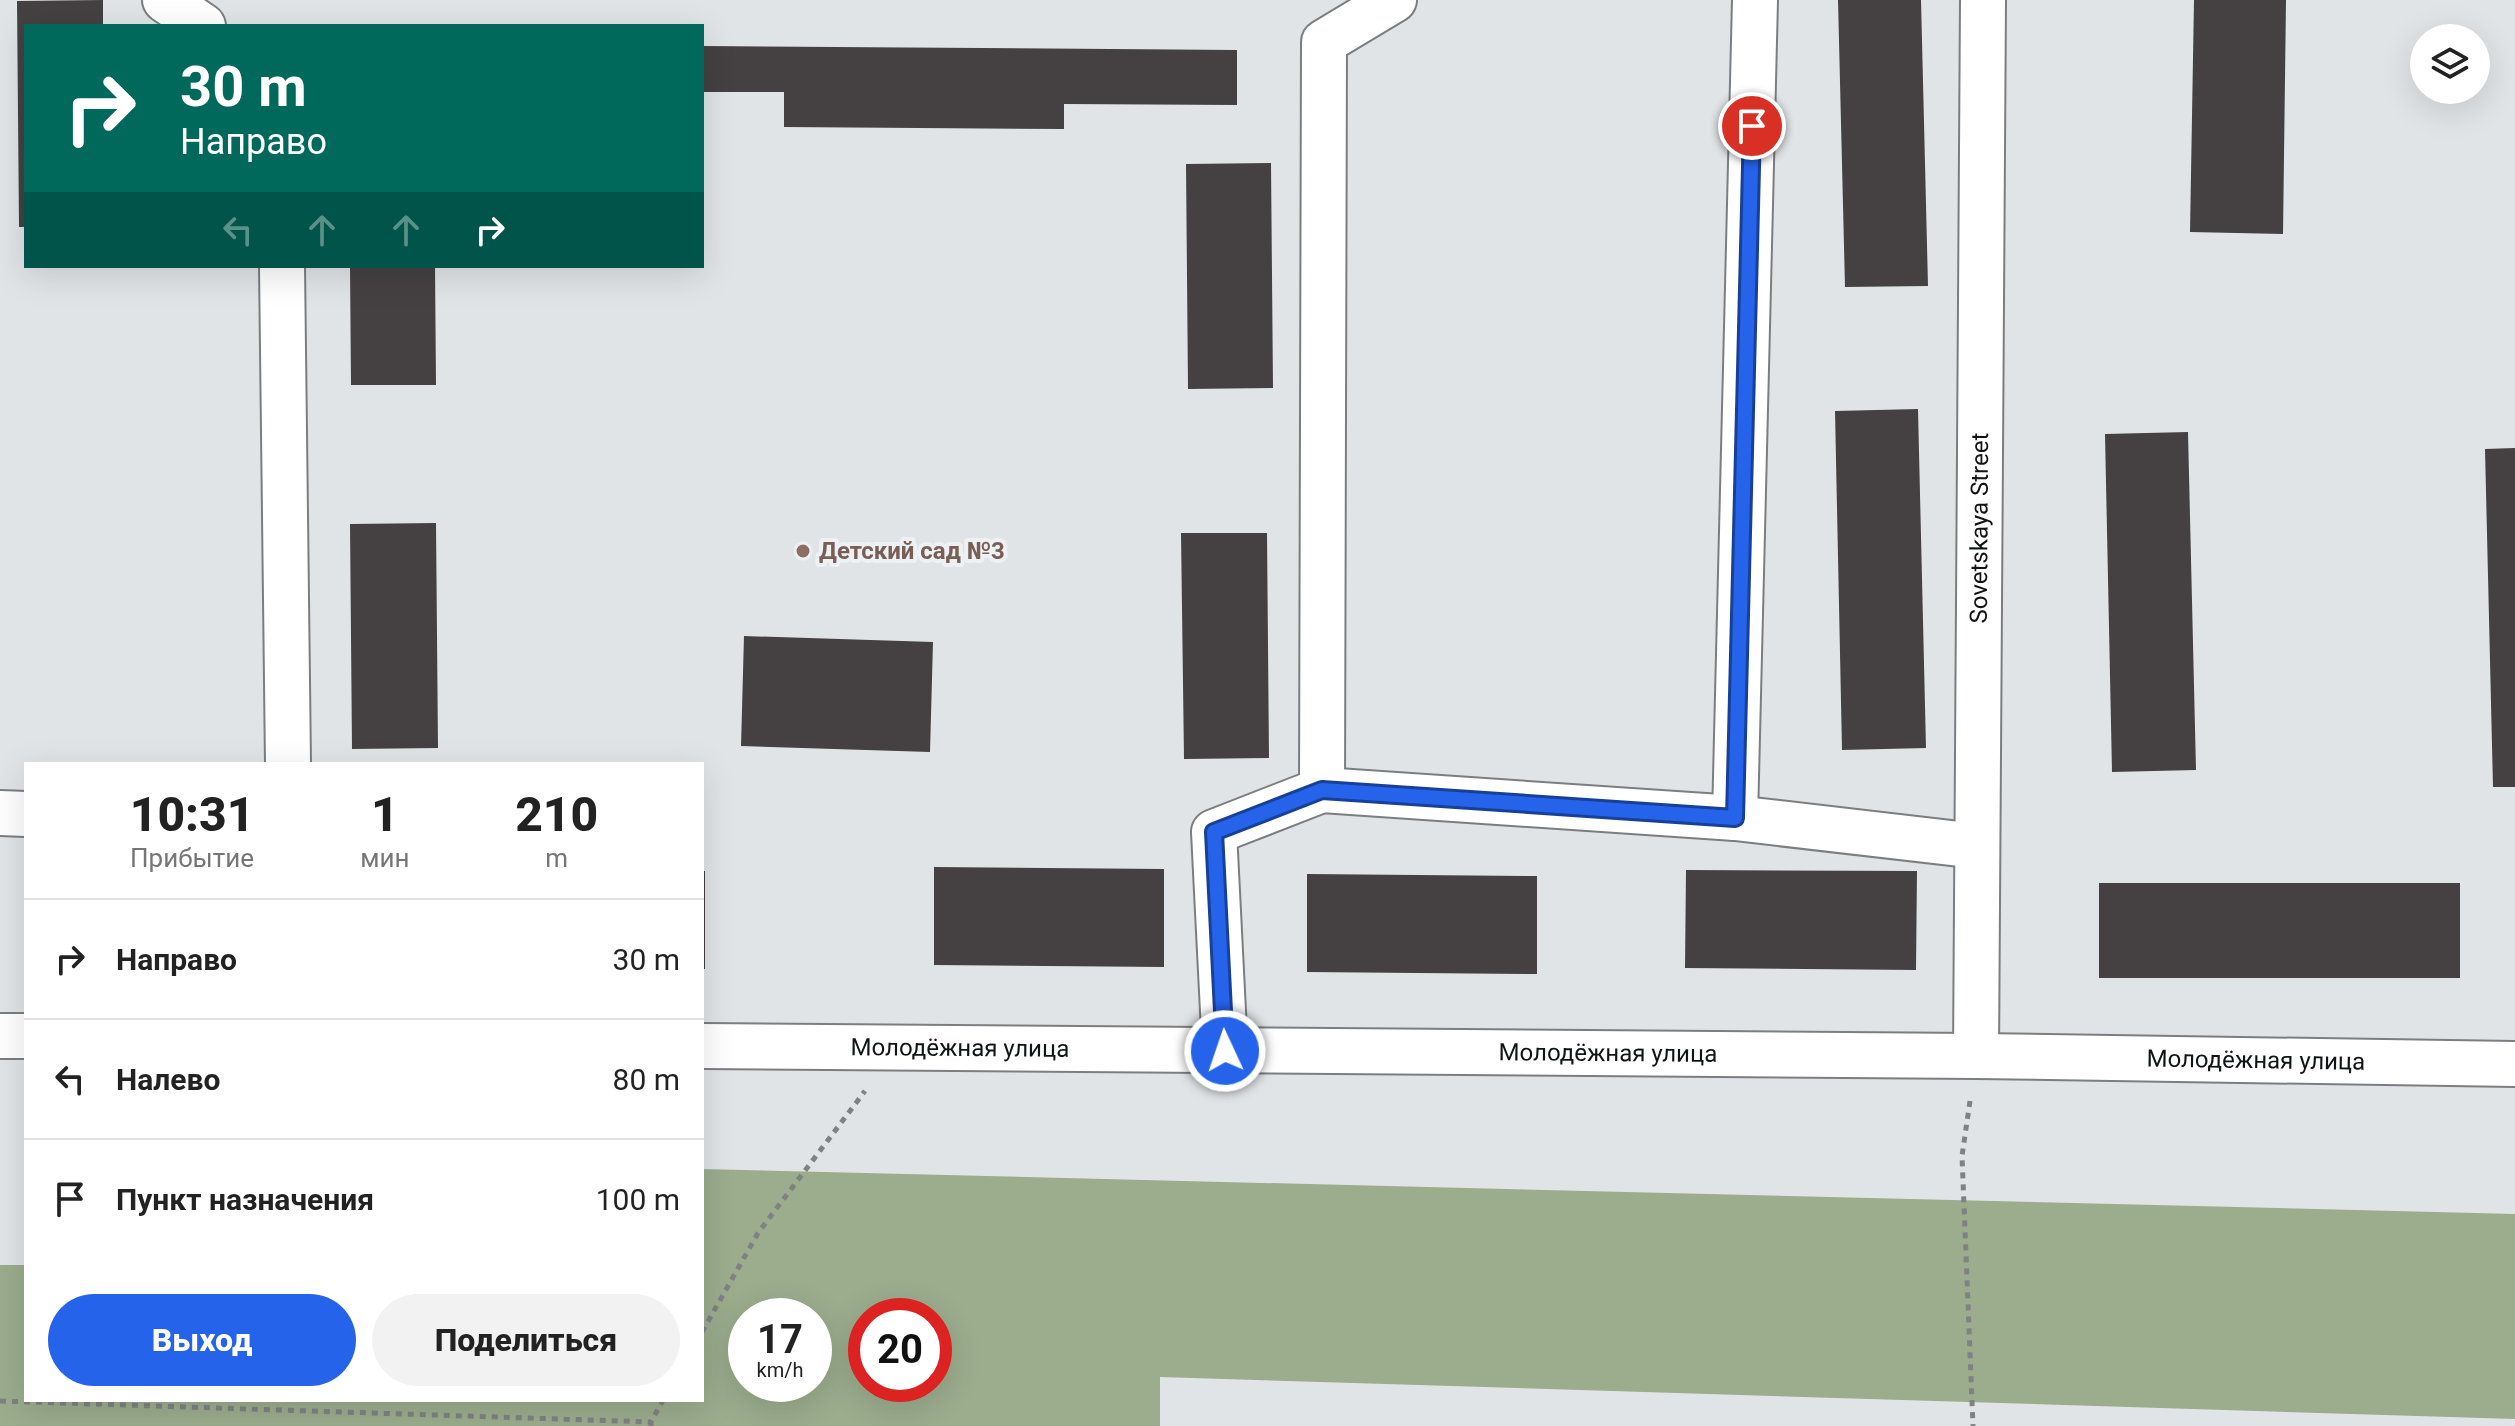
<!DOCTYPE html>
<html lang="ru">
<head>
<meta charset="utf-8">
<style>
	:root { --surface:#fff; --page:#f2f2f2; --text:#222; --muted:#767676; --line:#e0e0e0; --accent:#2563eb }
	body { margin:0; font-family:Roboto,sans-serif; background:var(--page); color:var(--text); height:100vh; display:flex; flex-direction:column; font-size:30px; white-space:nowrap }
	* { box-sizing:border-box; margin:0 }
	p { font-size:26px; color:var(--muted) }
	.icon { flex:none; width:44px; height:44px; fill:none; stroke:currentColor; stroke-width:2; stroke-linecap:round; stroke-linejoin:round }
	.map { position:relative; flex:1; overflow:hidden }
	.side { position:absolute; left:24px; top:762px; width:680px; height:640px; display:flex; flex-direction:column; background:var(--surface); border-radius:0px; box-shadow:0 8px 32px #0002 }
	.side>* { flex:none }
	.guide { position:absolute; left:24px; top:24px; width:680px; height:244px; border-radius:0px; box-shadow:0 8px 32px #0002; background:#00695c; color:#fff; overflow:hidden }
	.controls { position:absolute; left:2410px; top:24px; display:grid; gap:16px }
	.controls a { display:grid; place-items:center; width:80px; height:80px; border-radius:50%; background:var(--surface); box-shadow:0 8px 32px #0002; font-size:40px }
	.speed { position:absolute; left:728px; top:1298px; display:flex; gap:16px; font-size:40px; font-weight:700; text-align:center }
	.speed>* { display:grid; place-content:center; width:104px; height:104px; border-radius:50%; background:var(--surface); box-shadow:0 8px 32px #0002; line-height:1 }
	.speed small { font-size:20px; font-weight:400 }
	.speed .limit { border:12px solid #d22; background:#fff; color:#111 }
	.pin { position:absolute; display:grid; place-items:center; width:68px; height:68px; color:#fff; margin:-34px; border:4px solid #fff; border-radius:50%; box-shadow:0 2px 8px #0007 }
	.me { position:absolute; width:88px; margin:-44px; rotate:357deg; stroke-linejoin:round; filter:drop-shadow(0 0 6px #0008) }
	.turn { display:flex; align-items:center; gap:28px; height:168px; padding:0 24px; font-size:36px }
	.turn .icon { width:104px; height:104px; stroke-width:2.5 }
	.turn b { display:block; font-size:56px; line-height:68px }
	.lanes { display:flex; align-items:center; height:76px; padding:0 24px; background:#0003; justify-content:center; gap:40px; direction:ltr }
	.lanes .off { opacity:.35 }
	.eta { display:flex; justify-content:space-evenly; align-items:center; height:136px; text-align:center }
	.eta b { font-size:48px; font-weight:800; line-height:56px }
	.button { display:flex; gap:16px; margin-top:auto; padding:16px 24px }
	.button a { flex:1; height:92px; border-radius:48px; background:var(--accent); color:#fff; font-size:32px; font-weight:800; line-height:92px; text-align:center }
	.button a+a { background:var(--page); color:var(--text) }
	ul { padding:0; list-style:none }
	li { display:flex; align-items:center; gap:24px; height:120px; padding:0 24px; border-top:2px solid var(--line) }
	li div { flex:1 }
	li b { display:block; font-size:30px }
	li em { font-style:normal }
	.map>svg:first-child { display:block }
	.forest { fill:#9bad8d; fill-rule:evenodd }
	.building { fill:#454142 }
	.lines { fill:none; stroke-linecap:round; stroke-linejoin:round }
	.minor-casing { stroke:#7b7e81; stroke-width:48 }
	.path { stroke:#7f8183; stroke-width:5; stroke-dasharray:6 6; stroke-linecap:butt }
	.minor { stroke:#fff; stroke-width:44 }
	.route-casing { stroke:#184099; stroke-width:20 }
	.route { stroke:#2563eb; stroke-width:14 }
	.education-dot { fill:#8d6e63; stroke:#eef1f4; stroke-width:3 }
	.labels { text-anchor:middle; dominant-baseline:central; stroke-width:8; stroke-linejoin:round; paint-order:stroke }
	.street-label { font-size:24px; fill:#121314; stroke:#eef1f4 }
	.education-label { font-size:24px; font-weight:bold; fill:#785e54; stroke:#eef1f4; text-anchor:start }
</style>
</head>
<body>
<div class="map">
<svg width="2515" height="1426" viewBox="0 0 2515 1426">
	<rect width="100%" height="100%" fill="#e1e4e7"/>
	<path class="forest" d="M702,1169L2515,1214V1419L1160,1377V1426H0V1265H26V1400H702ZM746,1316H814V1384H746ZM866,1316H934V1384H866Z"/>
	<path class="building" d="M103,0V26H26V227H19L17,1Z
		M1838,0H1921L1928,286L1845,287Z
		M2194,0H2286L2283,234L2190,232Z
		M702,46L1237,50V105L1064,104V129L784,127V92H702Z
		M1271,163L1273,388L1188,389L1186,164Z
		M350,266H435L436,385H351Z
		M1918,409L1926,748L1842,750L1835,411Z
		M2188,432L2196,770L2112,772L2105,434Z
		M2515,448V787H2493L2485,449Z
		M436,523L438,748L352,749L350,524Z
		M1181,533H1267L1269,758L1184,759Z
		M744,636L933,642L930,752L741,746Z
		M934,867L1164,869V967L934,965Z
		M1686,870L1917,871L1916,970L1685,968Z
		M702,871H705V969H702Z
		M1307,874L1537,876V974L1307,972Z
		M2099,883H2460V978H2099Z"/>
	<g class="lines">
		<g class="minor-casing">
			<g id="minor">
				<path d="M165,0L203,26"/>
				<path d="M1755,0L1735,818L1977,846"/>
				<path d="M282,266L288,764"/>
				<path d="M1322,790L1735,818"/>
				<path d="M0,813L26,814"/>
				<path d="M0,1036H26"/>
				<path id="s1" d="M702,1046L1976,1056L2515,1064"/>
				<path d="M1225,1051L1214,832L1322,790L1324,42L1394,0"/>
				<path id="s2" d="M1976,1056L1983,0"/>
			</g>
		</g>
		<path class="path" d="M1970,1101L1962,1156L1973,1426
			M702,1332L758,1233L865,1091
			M0,1401L651,1422
			M651,1426V1422L663,1400"/>
		<use href="#minor" class="minor"/>
	</g>
	<g class="lines">
		<g class="route-casing">
			<path id="route" d="M1225,1051L1214,832L1322,790L1735,818L1752,126"/>
		</g>
		<use href="#route" class="route"/>
	</g>
	<circle class="education-dot" cx="803" cy="551" r="8"/>
	<g class="labels">
		<g class="street-label">
			<text stroke="none"><textPath href="#s2" startOffset="528">Sovetskaya Street</textPath></text>
			<text stroke="none"><textPath href="#s1" startOffset="258">Молодёжная улица</textPath></text>
			<text stroke="none"><textPath href="#s1" startOffset="906">Молодёжная улица</textPath></text>
			<text stroke="none"><textPath href="#s1" startOffset="1554">Молодёжная улица</textPath></text>
		</g>
		<g class="education-label">
			<text x="819" y="551">Детский сад №3</text>
		</g>
	</g>
</svg>
<div class="controls">
<a><svg class="icon" aria-label="layers" viewBox="0 0 24 24"><path d="M12 4l9 5-9 5-9-5zM3 14l9 5 9-5"/></svg></a>
</div>
<div class="speed"><div>17<small>km/h</small></div><div class="limit">20</div></div>
<div class="pin" style="left:1752px;top:126px;background:#d93025"><svg class="icon" aria-label="arrive" viewBox="0 0 24 24"><path d="M6 21V4h12l-3 4 3 4H6"/></svg></div>
<svg class="me" style="left:1225px;top:1051px" viewBox="-20 -20 40 40"><circle r="17" fill="#2563eb" stroke="#fff" stroke-width="3"/><path d="M0-11L8 9 0 5-8 9z" fill="#fff"/></svg>
<div class="guide">
<div class="turn"><svg class="icon" aria-label="right" viewBox="0 0 24 24"><path d="M7 20v-9h11M14 6l5 5-5 5"/></svg><div><b>30 m</b>Направо</div></div>
<div class="lanes"><svg class="icon off" aria-label="left" viewBox="0 0 24 24"><path d="M17 20v-9H6M10 6l-5 5 5 5"/></svg><svg class="icon off" aria-label="ahead" viewBox="0 0 24 24"><path d="M12 20V5M6 11l6-6 6 6"/></svg><svg class="icon off" aria-label="ahead" viewBox="0 0 24 24"><path d="M12 20V5M6 11l6-6 6 6"/></svg><svg class="icon" aria-label="right" viewBox="0 0 24 24"><path d="M7 20v-9h11M14 6l5 5-5 5"/></svg></div>
</div>
<section class="side">
<div class="eta">
<div><b>10:31</b><p>Прибытие</p></div>
<div><b>1</b><p>мин</p></div>
<div><b>210</b><p>m</p></div>
</div>
<ul>
<li><svg class="icon" aria-label="right" viewBox="0 0 24 24"><path d="M7 20v-9h11M14 6l5 5-5 5"/></svg><div><b>Направо</b></div><em>30 m</em></li>
<li><svg class="icon" aria-label="left" viewBox="0 0 24 24"><path d="M17 20v-9H6M10 6l-5 5 5 5"/></svg><div><b>Налево</b></div><em>80 m</em></li>
<li><svg class="icon" aria-label="arrive" viewBox="0 0 24 24"><path d="M6 21V4h12l-3 4 3 4H6"/></svg><div><b>Пункт назначения</b></div><em>100 m</em></li>
</ul>
<div class="button"><a>Выход</a><a>Поделиться</a></div>
</section>
</div>
</body>
</html>
